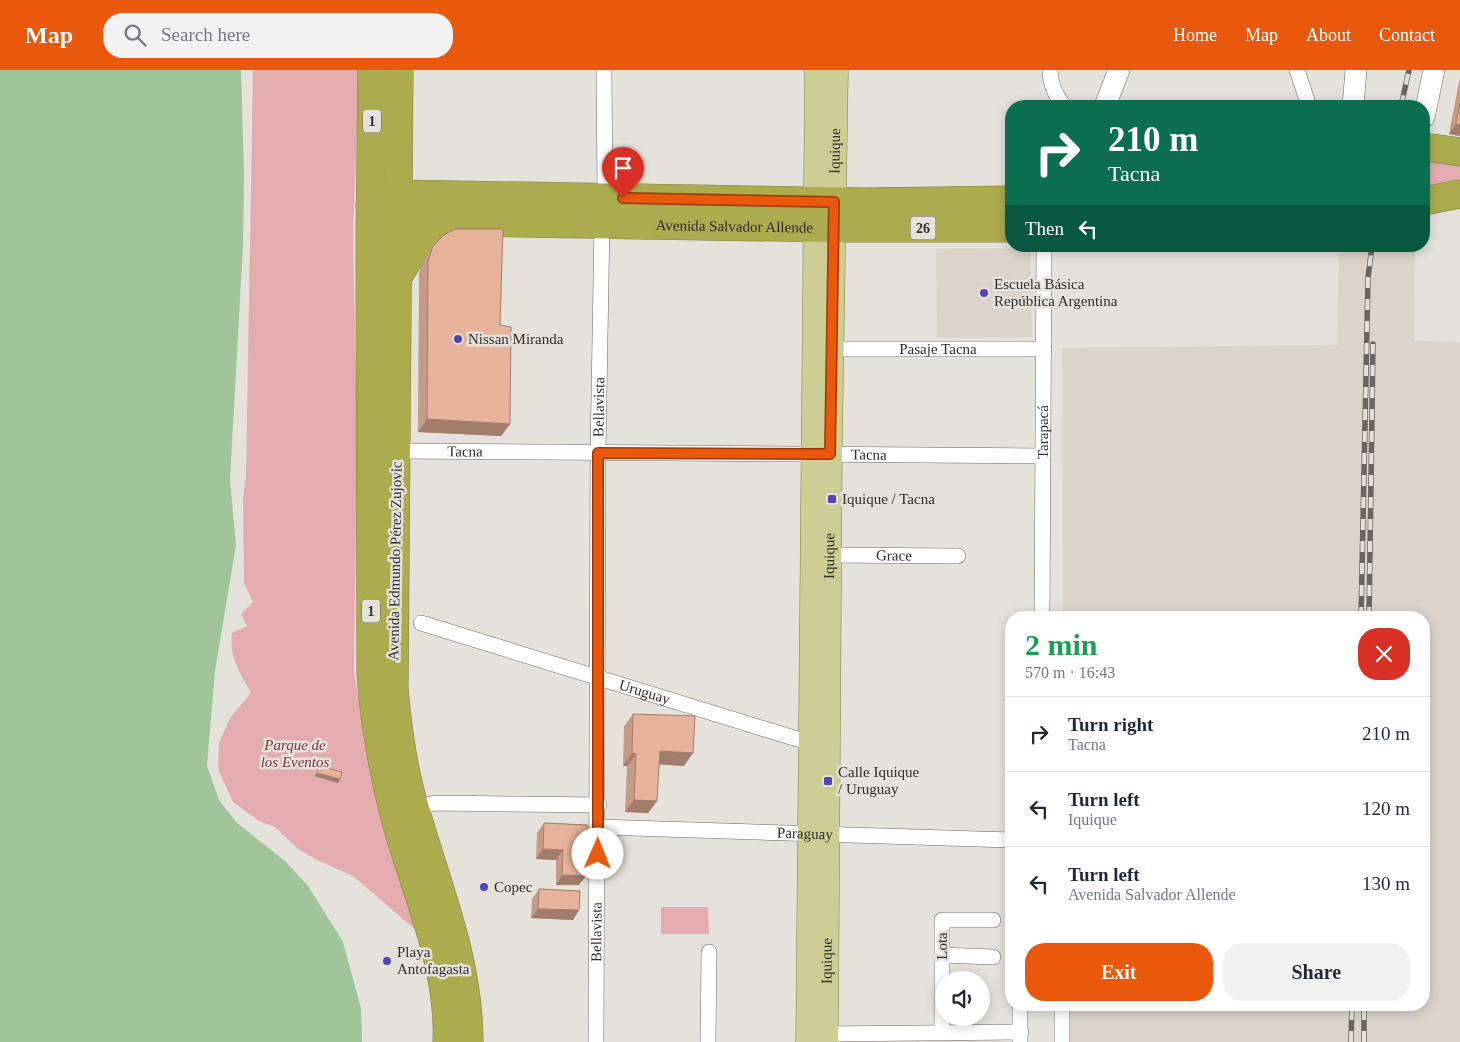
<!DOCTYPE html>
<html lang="en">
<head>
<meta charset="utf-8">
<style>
	:root { --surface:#fff; --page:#f2f2f3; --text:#1f2937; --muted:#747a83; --line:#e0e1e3; --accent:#ea580c }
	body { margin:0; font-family:"Times New Roman",serif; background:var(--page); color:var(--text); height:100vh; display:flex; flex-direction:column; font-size:19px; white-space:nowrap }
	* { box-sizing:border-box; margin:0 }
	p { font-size:16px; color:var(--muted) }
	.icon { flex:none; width:28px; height:28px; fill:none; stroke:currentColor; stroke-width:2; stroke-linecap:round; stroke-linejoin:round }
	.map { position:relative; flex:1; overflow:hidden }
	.side { position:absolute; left:1005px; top:541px; width:425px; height:400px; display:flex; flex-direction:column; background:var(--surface); border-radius:20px; box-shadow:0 2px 12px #0003 }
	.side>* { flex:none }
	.top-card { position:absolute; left:1005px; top:30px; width:425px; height:152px; border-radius:20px; box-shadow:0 2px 12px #0003; background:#0b6e4f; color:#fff; overflow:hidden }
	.tools { position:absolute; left:935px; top:901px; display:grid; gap:10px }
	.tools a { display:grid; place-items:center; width:55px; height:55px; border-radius:50%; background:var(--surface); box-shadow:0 2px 12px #0003; font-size:25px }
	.pin { position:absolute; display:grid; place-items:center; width:42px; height:42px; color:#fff; margin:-51px -21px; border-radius:50% 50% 50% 0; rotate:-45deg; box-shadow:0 0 5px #0007 }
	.pin .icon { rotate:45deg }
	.me { position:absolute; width:55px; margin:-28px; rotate:1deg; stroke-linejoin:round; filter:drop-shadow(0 0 4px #0008) }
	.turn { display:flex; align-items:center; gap:18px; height:105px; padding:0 20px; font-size:22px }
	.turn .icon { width:65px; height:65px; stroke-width:2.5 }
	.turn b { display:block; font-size:35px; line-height:42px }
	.then { display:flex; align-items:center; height:48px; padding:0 20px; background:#0003; gap:10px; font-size:19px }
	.round { display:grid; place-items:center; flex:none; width:52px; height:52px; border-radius:20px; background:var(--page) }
	.headline { display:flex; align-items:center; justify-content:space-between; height:85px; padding:0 20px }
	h1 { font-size:30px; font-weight:800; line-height:38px; color:#1e9e55 }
	.action { display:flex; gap:10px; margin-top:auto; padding:10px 20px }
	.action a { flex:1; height:58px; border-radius:20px; background:var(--accent); color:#fff; font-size:20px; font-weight:800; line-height:58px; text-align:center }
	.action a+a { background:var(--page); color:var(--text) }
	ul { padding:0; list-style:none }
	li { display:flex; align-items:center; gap:15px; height:75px; padding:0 20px; border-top:1px solid var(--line) }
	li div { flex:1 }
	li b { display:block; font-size:19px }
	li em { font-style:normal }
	header { display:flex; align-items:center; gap:30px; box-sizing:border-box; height:70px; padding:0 25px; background:var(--accent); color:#fff }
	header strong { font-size:24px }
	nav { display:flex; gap:28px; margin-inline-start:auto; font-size:18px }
	.search { width:350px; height:45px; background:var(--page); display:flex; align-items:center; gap:12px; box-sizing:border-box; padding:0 18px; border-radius:20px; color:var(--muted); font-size:19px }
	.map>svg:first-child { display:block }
	.built { fill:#dcd4c8 }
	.green { fill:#e5acaf }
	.water { fill:#a2c49a }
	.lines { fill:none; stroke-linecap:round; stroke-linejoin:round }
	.street-casing { stroke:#6c6863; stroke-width:16 }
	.secondary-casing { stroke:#6c6863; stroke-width:22 }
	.primary-casing { stroke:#817f41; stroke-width:25 }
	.highway-casing { stroke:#817f41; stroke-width:29 }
	.street { stroke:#fff; stroke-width:15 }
	.secondary { stroke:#fff; stroke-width:21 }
	.primary { stroke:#cdcd94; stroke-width:24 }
	.highway { stroke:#acab4d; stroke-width:28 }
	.rail-casing { stroke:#686562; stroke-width:5.5 }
	.rail { stroke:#e5e1db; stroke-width:4; stroke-dasharray:11; stroke-linecap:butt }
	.wall { fill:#c79a85 }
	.shaded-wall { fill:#a27d6c }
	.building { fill:#e7b39b; stroke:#a27d6c }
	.route-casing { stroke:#983908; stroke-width:12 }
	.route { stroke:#ea580c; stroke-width:9 }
	.poi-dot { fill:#5043ba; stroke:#e5e1db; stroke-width:2 }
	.labels { text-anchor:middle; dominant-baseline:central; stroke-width:5; stroke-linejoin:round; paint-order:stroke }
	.shield { fill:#e5e1db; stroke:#666460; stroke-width:1 }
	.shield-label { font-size:14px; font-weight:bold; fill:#302e2c }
	.street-label { font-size:15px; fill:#302e2c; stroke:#e5e1db }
	.poi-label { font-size:15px; fill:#302e2c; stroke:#e5e1db; text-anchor:start }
	.park-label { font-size:15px; font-style:italic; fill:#7e373f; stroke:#e5e1db }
</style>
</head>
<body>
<header>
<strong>Map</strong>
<div class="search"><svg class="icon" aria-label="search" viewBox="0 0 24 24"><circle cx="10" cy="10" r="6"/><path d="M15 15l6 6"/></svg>Search here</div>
<nav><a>Home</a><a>Map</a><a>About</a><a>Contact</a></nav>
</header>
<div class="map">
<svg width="1460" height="972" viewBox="0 0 1460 972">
	<rect width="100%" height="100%" fill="#e5e1db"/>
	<path class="built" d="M1339,176H1415L1414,271L1460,272V972H1065L1064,935H1424V548L1063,547L1062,278L1337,275Z
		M1030,178L1032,267L937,268L936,179Z"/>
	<path class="green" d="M253,0H359L353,168L357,361L354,603L374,707L419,863L353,806L317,790L297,778L275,757L259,751L233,732L218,699L219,673L230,648L251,623C241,604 228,586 232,563L247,556L241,544L253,532L244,513L243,427L246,407Z
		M1424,87L1460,92V115L1424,122Z
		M661,837H708L709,864H661Z"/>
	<path class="water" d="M0,0H241L244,104L243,176L230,410L236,475L215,601L207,696L219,730L237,753L285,791L308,816L343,872L361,939L362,972H0Z"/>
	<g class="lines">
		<g class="street-casing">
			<g id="street">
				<path d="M604,0L605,128"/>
				<path d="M1050,0C1050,14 1055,25 1064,36"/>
				<path d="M1297,0L1309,36"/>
				<path id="s1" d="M832,279H1044"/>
				<path id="s2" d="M397,381L1043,386"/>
				<path id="s3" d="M830,485L958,486"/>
				<path id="s4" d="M1042,548L1044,176"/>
				<path id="s5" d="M421,553L810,673"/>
				<path d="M415,738L435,733L599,735"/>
				<path id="s6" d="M599,757L1011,770"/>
				<path d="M942,885L993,887"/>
				<path d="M942,962V850H993"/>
				<path d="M826,964L1021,962"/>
				<path d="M1020,971V935"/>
				<path id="s7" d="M596,972L598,383L602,153"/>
				<path d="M708,972L709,882"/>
				<path d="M1062,972V935"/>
			</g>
		</g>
		<g class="secondary-casing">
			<path id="secondary" d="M1105,36L1119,0
				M1353,36L1356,0
				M1424,47L1434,0"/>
		</g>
		<g class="primary-casing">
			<g id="primary">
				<path d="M808,972L817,0"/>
				<path id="s8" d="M826,972L830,373L836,0"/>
			</g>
		</g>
		<g class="highway-casing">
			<g id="highway">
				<path d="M372,0L370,169L371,604C375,661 386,717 402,772C422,836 450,904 447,972"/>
				<path d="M399,0L394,619C397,652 401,685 409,717C431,803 469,882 469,972"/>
				<path d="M1424,77L1460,82"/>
				<path id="s9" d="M1011,130L864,132L400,124L391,126L370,136L390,149L398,151L834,158H1011"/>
				<path d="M1424,131L1460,124"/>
				<path d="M397,209C410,184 425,165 450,152"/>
			</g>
		</g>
		<use href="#street" class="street"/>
		<use href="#secondary" class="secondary"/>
		<use href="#primary" class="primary"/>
		<use href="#highway" class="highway"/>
		<g class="rail-casing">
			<path id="rail" d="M1401,36L1409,0
				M1361,548L1368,208L1372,176
				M1369,548L1373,274
				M1351,972L1352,935
				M1364,972V935"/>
		</g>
		<use href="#rail" class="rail"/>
	</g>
	<path class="wall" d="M1460,7V66L1449,64Z
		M433,176L500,255L510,354L501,366L418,362L419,203L424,189Z
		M633,644L684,696L659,694L657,731L648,743L625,742L627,696H623L624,656Z
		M544,753L587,755L579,815H556V790L536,789L537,763Z
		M539,819L579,840L573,850L531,848L532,829Z"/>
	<path class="shaded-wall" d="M1456,54L1460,55V66L1449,64Z
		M427,349L510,354L501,366L418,362Z
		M660,681L693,683L684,696L651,694Z
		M632,683L636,684L627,696H623Z
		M317,703L340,709L338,713L314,706Z
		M634,730L657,731L648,743L625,742Z
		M543,779L563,780L556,790L536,789Z
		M562,805L586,806L579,815H556Z
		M538,839L579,840L573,850L531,848Z"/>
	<path class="building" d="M1460,33V55L1456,54Z
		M455,159H503L500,255L511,257L510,354L427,349L428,191L433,176L444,165Z
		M633,644L695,646L693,683L660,681L657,731L634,730L636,684L632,683Z
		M319,696L342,702L340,709L317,703Z
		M544,753L587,755L586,806L562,805L563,780L543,779Z
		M539,819L580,821L579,840L538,839Z"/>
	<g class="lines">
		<g class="route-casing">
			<path id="route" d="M598,784V383L830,384L834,132L623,128"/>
		</g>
		<use href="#route" class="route"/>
	</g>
	<g class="poi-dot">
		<circle cx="984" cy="223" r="5"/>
		<circle cx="458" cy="269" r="5"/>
		<rect x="827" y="424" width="10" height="10" rx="2.5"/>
		<rect x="823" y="706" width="10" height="10" rx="2.5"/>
		<circle cx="484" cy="817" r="5"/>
		<circle cx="387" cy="891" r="5"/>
	</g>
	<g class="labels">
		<g class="shield">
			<rect x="363" y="39.5" width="18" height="23" rx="4"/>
			<rect x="910.5" y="146.5" width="25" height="23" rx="4"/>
			<rect x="362" y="529.5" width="18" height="23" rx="4"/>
		</g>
		<g class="shield-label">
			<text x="372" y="51">1</text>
			<text x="923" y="158">26</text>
			<text x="371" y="541">1</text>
		</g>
		<g class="street-label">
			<text stroke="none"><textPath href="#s8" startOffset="891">Iquique</textPath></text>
			<text stroke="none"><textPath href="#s9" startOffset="1012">Avenida Salvador Allende</textPath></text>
			<text stroke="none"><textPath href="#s1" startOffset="106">Pasaje Tacna</textPath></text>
			<text stroke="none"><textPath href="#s7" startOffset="635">Bellavista</textPath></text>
			<text stroke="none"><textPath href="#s4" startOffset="186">Tarapacá</textPath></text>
			<text stroke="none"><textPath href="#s2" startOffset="68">Tacna</textPath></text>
			<text stroke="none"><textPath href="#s2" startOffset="472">Tacna</textPath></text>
			<text stroke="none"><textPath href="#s8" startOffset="486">Iquique</textPath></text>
			<text stroke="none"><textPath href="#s3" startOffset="64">Grace</textPath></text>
			<text transform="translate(395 491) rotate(-89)">Avenida Edmundo Pérez Zujovic</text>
			<text stroke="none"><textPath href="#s5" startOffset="234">Uruguay</textPath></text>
			<text stroke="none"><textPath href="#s6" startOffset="206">Paraguay</textPath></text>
			<text stroke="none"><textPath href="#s7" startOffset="110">Bellavista</textPath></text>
			<text transform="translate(942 876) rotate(-90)">Lota</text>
			<text stroke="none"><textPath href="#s8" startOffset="81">Iquique</textPath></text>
		</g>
		<g class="poi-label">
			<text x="994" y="214">Escuela Básica<tspan x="994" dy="17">República Argentina</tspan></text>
			<text x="468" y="269">Nissan Miranda</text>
			<text x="842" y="429">Iquique / Tacna</text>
			<text x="838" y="702">Calle Iquique<tspan x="838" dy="17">/ Uruguay</tspan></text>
			<text x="494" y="817">Copec</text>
			<text x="397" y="882">Playa<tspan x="397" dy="17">Antofagasta</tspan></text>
		</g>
		<g class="park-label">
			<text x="295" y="675">Parque de<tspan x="295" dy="17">los Eventos</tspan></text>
		</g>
	</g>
</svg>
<div class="tools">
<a><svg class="icon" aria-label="sound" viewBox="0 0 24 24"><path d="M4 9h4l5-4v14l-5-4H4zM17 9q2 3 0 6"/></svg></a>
</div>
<div class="pin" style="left:623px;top:128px;background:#d93025"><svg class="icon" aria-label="arrive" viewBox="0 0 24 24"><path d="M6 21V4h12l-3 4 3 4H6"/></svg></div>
<svg class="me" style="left:598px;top:784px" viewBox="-20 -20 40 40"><circle r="19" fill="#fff"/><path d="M0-13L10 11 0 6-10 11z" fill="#ea580c"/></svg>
<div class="top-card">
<div class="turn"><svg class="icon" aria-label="right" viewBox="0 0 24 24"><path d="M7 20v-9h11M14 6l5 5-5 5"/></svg><div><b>210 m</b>Tacna</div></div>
<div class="then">Then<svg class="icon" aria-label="left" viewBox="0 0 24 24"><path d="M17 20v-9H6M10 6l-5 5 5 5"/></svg></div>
</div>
<section class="side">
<div class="headline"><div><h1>2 min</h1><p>570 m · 16:43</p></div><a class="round" style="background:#d93025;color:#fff"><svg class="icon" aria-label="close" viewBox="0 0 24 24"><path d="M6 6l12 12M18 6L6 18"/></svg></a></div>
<ul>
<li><svg class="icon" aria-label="right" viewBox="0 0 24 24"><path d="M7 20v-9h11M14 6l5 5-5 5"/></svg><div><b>Turn right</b><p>Tacna</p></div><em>210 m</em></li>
<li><svg class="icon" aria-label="left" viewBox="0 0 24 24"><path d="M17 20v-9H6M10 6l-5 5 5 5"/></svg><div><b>Turn left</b><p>Iquique</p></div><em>120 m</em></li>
<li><svg class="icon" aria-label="left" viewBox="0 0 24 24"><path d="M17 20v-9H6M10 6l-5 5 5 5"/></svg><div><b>Turn left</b><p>Avenida Salvador Allende</p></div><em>130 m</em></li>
</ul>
<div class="action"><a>Exit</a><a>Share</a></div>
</section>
</div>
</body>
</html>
